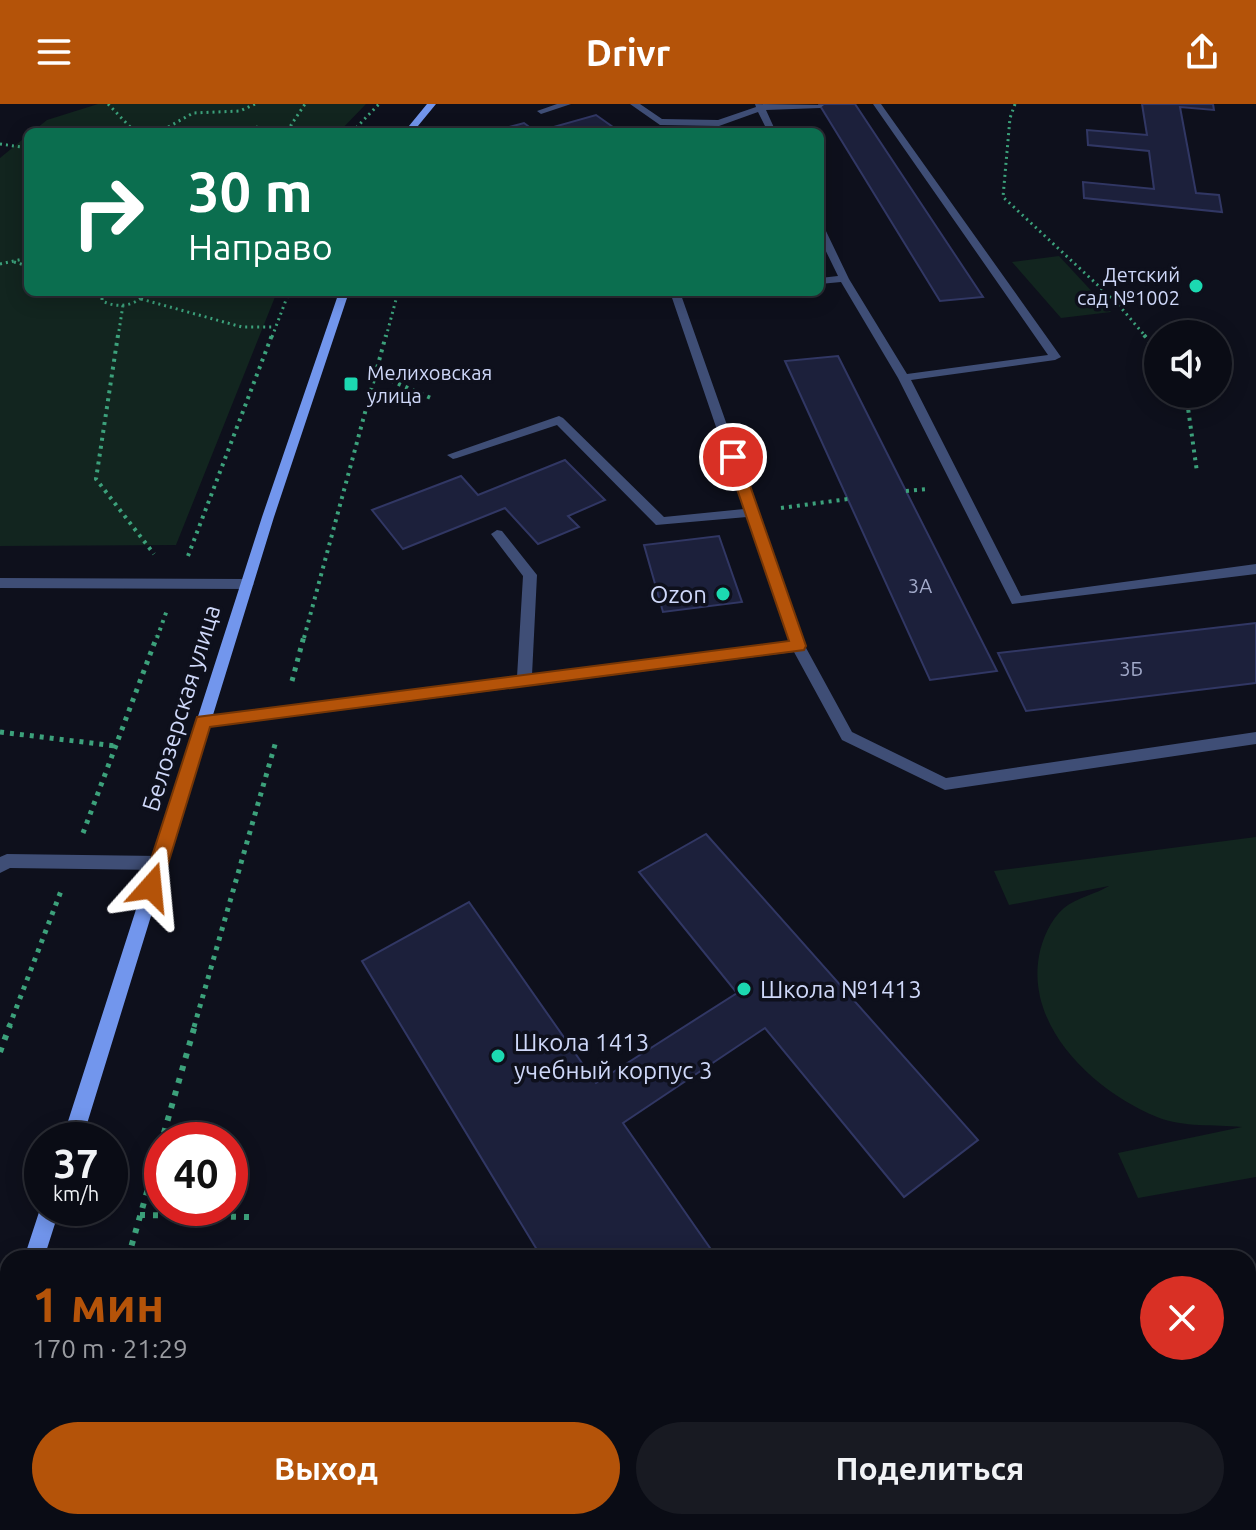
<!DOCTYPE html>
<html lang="ru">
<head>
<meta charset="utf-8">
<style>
	:root { --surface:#0a0c15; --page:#181a22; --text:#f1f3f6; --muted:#999ba0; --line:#2a2c34; --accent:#b45309 }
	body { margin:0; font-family:Ubuntu,sans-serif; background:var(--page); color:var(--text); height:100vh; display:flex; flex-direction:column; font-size:30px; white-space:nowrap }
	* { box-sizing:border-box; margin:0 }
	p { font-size:26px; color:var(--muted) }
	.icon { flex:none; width:44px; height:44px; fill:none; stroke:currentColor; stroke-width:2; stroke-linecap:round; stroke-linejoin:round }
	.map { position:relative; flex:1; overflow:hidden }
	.sheet { position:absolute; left:0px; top:1146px; width:1256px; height:280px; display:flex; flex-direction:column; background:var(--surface); border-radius:24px 24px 0 0; box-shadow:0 4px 20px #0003,0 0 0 2px var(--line) }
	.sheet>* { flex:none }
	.top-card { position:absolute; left:24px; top:24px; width:800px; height:168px; border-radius:12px; box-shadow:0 4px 20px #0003,0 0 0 2px var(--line); background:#0b6e4f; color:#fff; overflow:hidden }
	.controls { position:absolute; left:1144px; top:216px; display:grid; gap:16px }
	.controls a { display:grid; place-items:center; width:88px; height:88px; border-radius:50%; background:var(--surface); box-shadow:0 4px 20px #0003,0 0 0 2px var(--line); font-size:40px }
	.speed { position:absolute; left:24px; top:1018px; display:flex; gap:16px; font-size:40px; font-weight:700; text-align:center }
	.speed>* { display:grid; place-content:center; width:104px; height:104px; border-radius:50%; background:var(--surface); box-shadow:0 4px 20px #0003,0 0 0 2px var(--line); line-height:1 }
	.speed small { font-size:20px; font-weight:400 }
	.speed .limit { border:12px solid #d22; background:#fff; color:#111 }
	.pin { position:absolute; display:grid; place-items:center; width:68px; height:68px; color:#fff; margin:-34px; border:4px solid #fff; border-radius:50%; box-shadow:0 2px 8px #0007 }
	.me { position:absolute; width:88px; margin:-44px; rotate:18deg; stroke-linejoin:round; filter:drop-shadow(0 0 6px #0008) }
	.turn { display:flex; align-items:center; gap:28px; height:168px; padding:0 32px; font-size:36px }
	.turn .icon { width:104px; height:104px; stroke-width:2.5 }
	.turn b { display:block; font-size:56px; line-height:68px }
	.round { display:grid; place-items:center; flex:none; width:84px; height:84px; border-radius:42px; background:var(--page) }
	.summary { display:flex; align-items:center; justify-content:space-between; height:136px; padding:0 32px }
	h1 { font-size:48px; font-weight:700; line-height:60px; color:var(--accent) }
	.button { display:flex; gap:16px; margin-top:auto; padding:16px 32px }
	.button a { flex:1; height:92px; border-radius:48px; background:var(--accent); color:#fff; font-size:32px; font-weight:700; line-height:92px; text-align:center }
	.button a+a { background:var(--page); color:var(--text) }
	header { display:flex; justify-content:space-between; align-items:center; height:104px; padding:0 32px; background:var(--accent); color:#fff; font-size:36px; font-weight:700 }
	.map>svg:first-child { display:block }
	.green { fill:#12251f }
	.building { fill:#1c203b; stroke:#313764; stroke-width:2 }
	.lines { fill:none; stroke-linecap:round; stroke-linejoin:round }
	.path-far3 { stroke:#3ca17b; stroke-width:3; stroke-dasharray:2 4; stroke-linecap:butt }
	.path-far2 { stroke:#3ca17b; stroke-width:4; stroke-dasharray:3 5; stroke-linecap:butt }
	.path-far1 { stroke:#3ca17b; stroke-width:5; stroke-dasharray:4 6; stroke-linecap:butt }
	.path { stroke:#3ca17b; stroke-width:6; stroke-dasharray:5 8; stroke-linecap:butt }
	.lane { fill:#3f4e76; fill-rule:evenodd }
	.secondary { fill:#7296ed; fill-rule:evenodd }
	.route { fill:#b45309; stroke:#753606; stroke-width:2 }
	.poi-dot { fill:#1cd9b1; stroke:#0e101c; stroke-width:3 }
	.labels { text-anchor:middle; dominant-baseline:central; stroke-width:7; stroke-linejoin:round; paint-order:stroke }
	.far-poi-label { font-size:20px; fill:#cfd8f9; stroke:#0e101c; text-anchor:end }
	.number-label { font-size:20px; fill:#a2aaca }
	.poi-label { font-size:24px; fill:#cfd8f9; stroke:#0e101c; text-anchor:start }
	.street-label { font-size:24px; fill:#cfd8f9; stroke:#0e101c }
</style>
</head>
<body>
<header><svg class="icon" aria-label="menu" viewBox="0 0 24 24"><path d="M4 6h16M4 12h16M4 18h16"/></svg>Drivr<svg class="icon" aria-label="share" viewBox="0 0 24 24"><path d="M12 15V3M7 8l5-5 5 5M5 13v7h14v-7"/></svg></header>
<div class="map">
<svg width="1256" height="1426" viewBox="0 0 1256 1426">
	<rect width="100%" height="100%" fill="#0e101c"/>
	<path class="green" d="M98,0H366L339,28H32L47,16Z
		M28,31V188H277L176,441L0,442V54Z
		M1059,152L1111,208L1061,214L1012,158Z
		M1256,733V1073L1138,1094L1118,1049L1242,1023C1213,1020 1185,1024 1157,1013C1096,988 1026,925 1039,852C1042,835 1051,815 1064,804C1076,794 1096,790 1109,782L1009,801L994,767Z"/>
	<path class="building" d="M819,0H855L983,193L940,197Z
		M1142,0H1213L1214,6L1180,3L1196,89L1219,91L1222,108L1084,94L1083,78L1154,85L1149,47L1088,41L1087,26L1147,31Z
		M596,11L620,28H491L524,19L536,28Z
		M838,252L906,387L997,567L930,576L785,257Z
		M565,356L605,396L568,412L579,423L538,440L505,404L403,445L372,406L461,372L478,391Z
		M719,432L742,498L663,508L644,441Z
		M1256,519V579L1026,607L998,549Z
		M706,730L978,1036L904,1093L765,924L623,1019L717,1154H542L362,857L469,798L596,979L737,889L639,768Z"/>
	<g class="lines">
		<path class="path-far3" d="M108,0L135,28
			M1015,0L1010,14L1003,93L1117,199L1146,233
			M256,23L282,28
			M163,26L193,9L240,7L255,0
			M157,28H170
			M293,28L291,21L305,0
			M352,28L379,0
			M0,40L28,44
			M14,158L28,162
			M0,160L28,154
			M102,188V197C119,205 135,202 148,188
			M141,195L242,223H275
			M118,233L123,201
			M272,233L289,188
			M386,233L398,188"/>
		<path class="path-far2" d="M118,231L96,375L154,450
			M1144,231L1158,248
			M376,270L433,295
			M1186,290L1197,368
			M906,387L929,385
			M781,404L848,395
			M188,452L272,231
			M157,534L167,506
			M304,534L386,231"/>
		<path class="path-far1" d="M292,577L304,532
			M0,628L116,642
			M83,729L157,532
			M9,923L61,787
			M194,923L276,637"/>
		<path class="path" d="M0,948L10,921
			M140,1111L249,1113
			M128,1154L195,921
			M50,1426L53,1418"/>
		<path class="lane" d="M557,0H571L541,10L537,7Z
			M630,0H640L662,15L718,16L756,3L755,0L824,1L820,4L766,6L776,28H768L758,8L719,22L660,21Z
			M873,0H881L1061,253L1055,256L911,276L1021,492L1256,460V470L1012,500L898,274L841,178L820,180V174L838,172L820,135V122L825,125L849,175L907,270L1048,251Z
			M670,188H680L805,542L852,628L946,674L1256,628V640L945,686L842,636L794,548L203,624L198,622L196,618L203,612L517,573L523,472L491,430L497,426L502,427L537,471L532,571L790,538L747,413L656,421L557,321L457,354L453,355L447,351L559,312L563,314L664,413L744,405Z
			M0,474L247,475L254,480L247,485L0,484Z
			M7,750L159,752L165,754L167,759L165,764L159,766L10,764L0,769V753Z
			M1256,1250V1280L1248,1284V1254Z
			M1211,1418H1235V1426H1211Z"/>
		<path class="secondary" d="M427,0H436L413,28H404Z
			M339,188H349L274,413L82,1036H62L262,413Z
			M42,1099V1104H60L44,1154H24Z
			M8,1227V1271L0,1275V1231Z"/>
	</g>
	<path class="route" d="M733,349L740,353L806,542L804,546L210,623L161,783L158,789H145L142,783L197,613L789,537L726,353Z"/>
	<g class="poi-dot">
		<circle cx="1196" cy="182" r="8"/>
		<rect x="343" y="272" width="16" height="16" rx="4"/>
		<circle cx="723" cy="490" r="8"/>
		<circle cx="744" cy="885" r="8"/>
		<circle cx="498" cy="952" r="8"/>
	</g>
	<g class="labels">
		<g class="far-poi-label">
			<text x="1180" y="170">Детский<tspan x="1180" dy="23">сад №1002</tspan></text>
			<text x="367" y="268" text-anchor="start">Мелиховская<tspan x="367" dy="23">улица</tspan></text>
		</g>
		<g class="number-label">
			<text x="920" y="481">3А</text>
			<text x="1131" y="564">3Б</text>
		</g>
		<g class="poi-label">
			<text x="707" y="490" text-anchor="end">Ozon</text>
			<text x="760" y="885">Школа №1413</text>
			<text x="514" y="938">Школа 1413<tspan x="514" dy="28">учебный корпус 3</tspan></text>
		</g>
		<g class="street-label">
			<text transform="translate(181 604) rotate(-73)">Белозерская улица</text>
		</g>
	</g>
</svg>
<div class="controls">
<a><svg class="icon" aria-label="sound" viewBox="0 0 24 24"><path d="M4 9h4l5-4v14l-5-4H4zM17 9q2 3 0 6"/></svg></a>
</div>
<div class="speed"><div>37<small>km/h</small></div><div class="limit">40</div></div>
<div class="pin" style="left:733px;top:353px;background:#d93025"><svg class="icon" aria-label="arrive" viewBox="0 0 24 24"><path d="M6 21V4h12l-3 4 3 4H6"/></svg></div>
<svg class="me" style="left:151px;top:783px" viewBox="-20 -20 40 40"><path d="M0-17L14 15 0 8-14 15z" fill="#b45309" stroke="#fff" stroke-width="4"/></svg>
<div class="top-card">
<div class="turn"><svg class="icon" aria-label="right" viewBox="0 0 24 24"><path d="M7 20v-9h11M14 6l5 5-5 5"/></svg><div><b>30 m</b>Направо</div></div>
</div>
<section class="sheet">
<div class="summary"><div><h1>1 мин</h1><p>170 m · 21:29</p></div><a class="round" style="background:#d93025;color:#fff"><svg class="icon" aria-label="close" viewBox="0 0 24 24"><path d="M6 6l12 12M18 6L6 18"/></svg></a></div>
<div class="button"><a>Выход</a><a>Поделиться</a></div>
</section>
</div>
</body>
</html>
